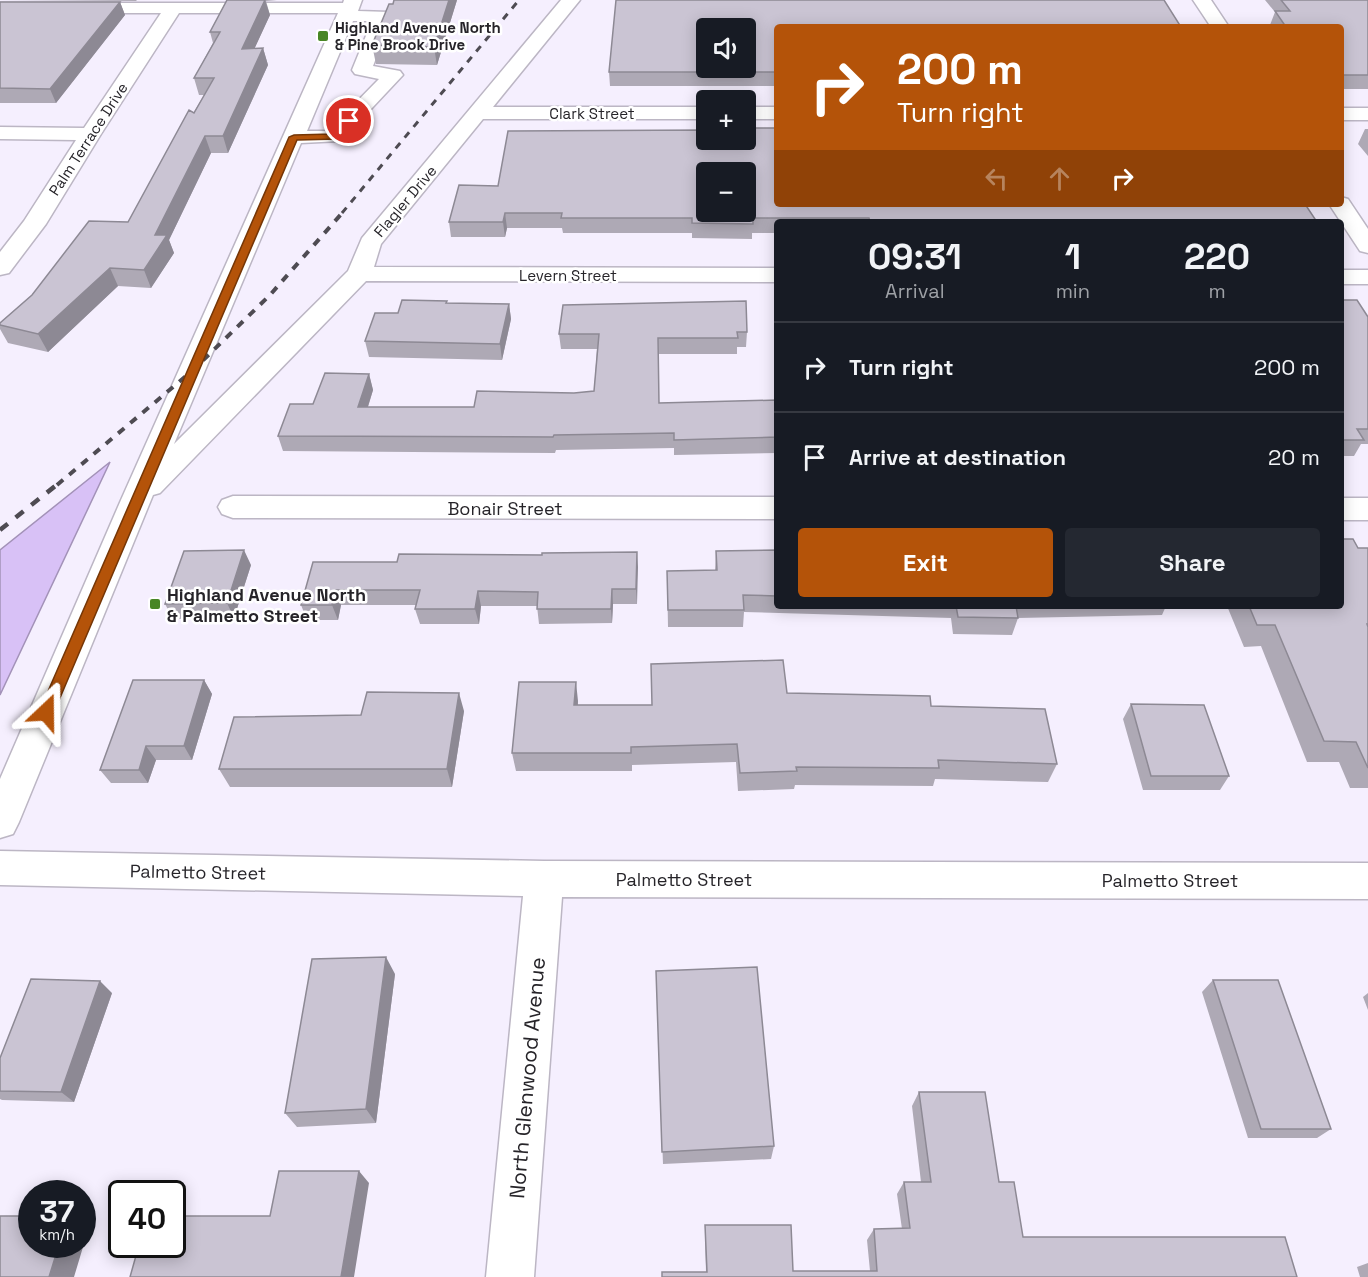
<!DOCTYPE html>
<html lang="en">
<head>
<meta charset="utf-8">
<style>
	:root { --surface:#171b24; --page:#242831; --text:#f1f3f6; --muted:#9ea1a6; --line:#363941; --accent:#b45309 }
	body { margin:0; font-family:"Space Grotesk",sans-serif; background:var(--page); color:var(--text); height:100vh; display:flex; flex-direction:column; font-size:22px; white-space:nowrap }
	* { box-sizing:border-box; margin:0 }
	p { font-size:20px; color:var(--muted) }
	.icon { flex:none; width:33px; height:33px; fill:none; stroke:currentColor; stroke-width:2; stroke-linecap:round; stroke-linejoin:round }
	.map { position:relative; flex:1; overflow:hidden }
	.details { position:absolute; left:774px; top:219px; width:570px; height:390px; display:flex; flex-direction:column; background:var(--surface); border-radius:6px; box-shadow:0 3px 15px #0003 }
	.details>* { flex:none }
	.banner { position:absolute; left:774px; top:24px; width:570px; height:183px; border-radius:6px; box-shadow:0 3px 15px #0003; background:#b45309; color:#fff; overflow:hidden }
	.tools { position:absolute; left:696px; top:18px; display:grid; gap:12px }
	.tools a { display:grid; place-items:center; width:60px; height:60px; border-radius:6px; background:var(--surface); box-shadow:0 3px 15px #0003; font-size:30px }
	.speed { position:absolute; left:18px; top:1180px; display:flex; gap:12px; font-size:30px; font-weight:700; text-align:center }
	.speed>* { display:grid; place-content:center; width:78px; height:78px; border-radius:50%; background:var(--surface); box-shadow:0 3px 15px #0003; line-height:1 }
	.speed small { font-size:15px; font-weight:400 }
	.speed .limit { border:3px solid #111; border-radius:9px; background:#fff; color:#111 }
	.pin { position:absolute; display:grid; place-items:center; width:51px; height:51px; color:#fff; margin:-26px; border:3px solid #fff; border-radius:50%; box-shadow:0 2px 6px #0007 }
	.me { position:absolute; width:66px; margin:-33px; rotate:23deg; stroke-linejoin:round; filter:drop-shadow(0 0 4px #0008) }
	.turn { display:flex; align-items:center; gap:21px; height:126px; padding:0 24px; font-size:27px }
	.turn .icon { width:78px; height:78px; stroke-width:2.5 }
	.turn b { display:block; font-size:42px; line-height:51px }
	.lanes { display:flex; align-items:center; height:57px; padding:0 24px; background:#0003; justify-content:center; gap:30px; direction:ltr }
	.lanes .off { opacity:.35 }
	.eta { display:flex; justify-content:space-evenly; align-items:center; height:102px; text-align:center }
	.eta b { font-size:36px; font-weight:600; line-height:42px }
	.action { display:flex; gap:12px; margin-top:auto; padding:12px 24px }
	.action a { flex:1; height:69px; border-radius:6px; background:var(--accent); color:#fff; font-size:24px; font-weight:600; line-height:69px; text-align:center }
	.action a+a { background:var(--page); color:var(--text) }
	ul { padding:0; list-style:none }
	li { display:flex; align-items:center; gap:18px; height:90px; padding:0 24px; border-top:2px solid var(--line) }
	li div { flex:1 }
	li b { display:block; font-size:22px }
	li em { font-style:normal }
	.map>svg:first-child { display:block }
	.water { fill:#d8c1f6; stroke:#a392b8; stroke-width:1.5 }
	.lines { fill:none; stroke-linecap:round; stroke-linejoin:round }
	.minor-casing { stroke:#bcb6c4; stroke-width:3 }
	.minor { fill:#fff; fill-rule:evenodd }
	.rail-far2 { stroke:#4e4b52; stroke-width:3; stroke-dasharray:7 7; stroke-linecap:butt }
	.rail-far1 { stroke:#4e4b52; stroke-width:4; stroke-dasharray:8 8; stroke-linecap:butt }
	.rail { stroke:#4e4b52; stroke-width:4.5; stroke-dasharray:10 10; stroke-linecap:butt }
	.wall { fill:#aea9b5 }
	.shaded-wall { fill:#8d8994 }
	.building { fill:#cac4d3; stroke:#8d8994; stroke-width:1.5; fill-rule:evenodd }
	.route { fill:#b45309; stroke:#753606; stroke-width:1.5 }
	.poi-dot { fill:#488625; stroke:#fff; stroke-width:2 }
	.labels { text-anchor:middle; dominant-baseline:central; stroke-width:5; stroke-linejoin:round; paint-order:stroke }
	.far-poi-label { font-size:15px; font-weight:bold; fill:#262429; stroke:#fff; text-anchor:start }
	.far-street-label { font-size:15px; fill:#262429; stroke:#fff }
	.street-label { font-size:18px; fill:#262429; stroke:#fff }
	.poi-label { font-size:18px; font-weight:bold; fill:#262429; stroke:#fff; text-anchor:start }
	.near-street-label { font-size:21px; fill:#262429; stroke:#fff }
</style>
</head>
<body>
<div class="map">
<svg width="1368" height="1277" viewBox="0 0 1368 1277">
	<rect width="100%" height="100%" fill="#f5effe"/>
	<path class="water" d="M110,462L0,695V550Z"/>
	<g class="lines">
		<g class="minor-casing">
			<path id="minor" d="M344,0H362L358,11L389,12L392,16L373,66L400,71L403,75L341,141L301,143L174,444L348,271L362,238L561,0H580L493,107H706V119H483L381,244L374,267L777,268V282L366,281L160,493L153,495L19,822L13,834L0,838V779L121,500L338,13H179L101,134L46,224L9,273L0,275V252L24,221L76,140L0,139V127L84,128L161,13H0V3H343ZM353,21H372L352,70L355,74L379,79L328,131H307Z
				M1193,0H1211L1229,27H1211Z
				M746,107H777V119H746Z
				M1341,108H1368V120H1341Z
				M1341,197L1348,199L1368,229V253L1360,251L1329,204H1341Z
				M1341,270H1368V284H1341Z
				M233,496L777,497V519L233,518L222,514L218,507L222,500Z
				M1341,498H1368V520H1341Z
				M0,851L544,861L1368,863V899L562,897L534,1277H486L523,896L0,885Z"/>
		</g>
		<use href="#minor" class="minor"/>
		<path class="rail-far2" d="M342,213L519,0"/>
		<path class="rail-far1" d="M57,485L192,371L270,295L343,212"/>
		<path class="rail" d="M0,530L59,483"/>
	</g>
	<path class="wall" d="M0,0H137L136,1Z
		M227,0H277L266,1L270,15L254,49L263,48L268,65L228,153H211L169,240L174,253L151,288L118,286L48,352L8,343L0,329V323L32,295L128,222L204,95H199L194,78L213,43L210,32Z
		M457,0L437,65L376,64L372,45Z
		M1265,0H1368V89H1341V27H1271L1270,25L1275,12Z
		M0,2H120L125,15L56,103H0Z
		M777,27V86H610L609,72Z
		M1365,129H1368V156L1358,144Z
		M459,185L1317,222H777V233H752V239L692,238V233H563L562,228H507L505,237H451L449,222Z
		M1341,300L1368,317V444H1361L1354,456H1341Z
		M447,301V303L509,304L511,319L502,360L369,357L365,341L398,313Z
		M747,332L746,347H737V354H658L659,403L777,400V453L674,455V448L556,450L555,453L283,451L278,436L313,404L369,374L373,390L368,407H474L594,391L597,349H561L559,334Z
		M1358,548H1368V788H1350L1339,762H1307L1261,646L1244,647L1227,606H1341Z
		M777,550V606H1166L1162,615L1018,618L1012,635L953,634L951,618L744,612L743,627H668L667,571L715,570L716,551Z
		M637,552V604H613L612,623L539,624L537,606H481L479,624H420L415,609L416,605H341L338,620H307L301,605L397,562Z
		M251,565L234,618L173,619L165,604Z
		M204,680L212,694L192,760H156L148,783H111L100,770Z
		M787,693L931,706L1057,764L1048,782L935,779L933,786L795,785L794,789L738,791L736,762L632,765V771H516L512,753L578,701V705H652Z
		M1131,704L1229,776L1220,790H1143L1123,719Z
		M464,711L452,787H230L219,769L361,715Z
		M656,971L774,1146L771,1159L663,1164Z
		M395,974L376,1123L297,1127L285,1113Z
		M1213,980L1331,1129L1317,1138H1248L1202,992Z
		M112,993L74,1102L2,1100L0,1099V1058Z
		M1368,993V1010L1363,997Z
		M919,1092L999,1182L1023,1237L1297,1277L706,1272L705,1236V1225L793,1271H870L867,1240L874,1229H902L897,1194L904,1182H921L912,1106Z
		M1368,1263V1277H1360L1357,1267Z"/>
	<path class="shaded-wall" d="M265,0L270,15L247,65L242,49Z
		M449,0H457L437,65L434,47Z
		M120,2L125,15L56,103L50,89Z
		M263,48L268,65L228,153L223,136Z
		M205,136L211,153L169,240L174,253L151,288L144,270L155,235Z
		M505,213L507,228L505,237L503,222Z
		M110,268L118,286L48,352L38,334Z
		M509,304L511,319L502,360L500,344Z
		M369,374L373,390L363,422L358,407Z
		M244,550L251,565L234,618L227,603Z
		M637,552L638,567L637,604L636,589Z
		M612,589L613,604L612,623L611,609Z
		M336,590L341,605L338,620L332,605Z
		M478,591L481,606L479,624L475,609Z
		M204,680L212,694L192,760L184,746Z
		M576,682L578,701L576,723L574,705Z
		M459,693L464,711L452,787L447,769Z
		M146,746L156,760L148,783L139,770Z
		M386,957L395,974L376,1123L366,1109Z
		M100,981L112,993L74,1102L61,1092Z
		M359,1171L369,1183L354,1277H341Z
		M82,1224L89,1227L74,1277H49L59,1245H82Z"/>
	<path class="building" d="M227,0H265L242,49L263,48L223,136H205L155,235H167L144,270L110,268L38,334L0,325V323L32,295L89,221L128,222L189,110L194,113L214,78H194L220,32H210Z
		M394,0H449L434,47L372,45L389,4H393Z
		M616,0H1164L1181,27H777V72H609ZM706,28H746V68H706Z
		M1281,0H1368V75H1341V27H1286L1275,11H1290Z
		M0,2H120L50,89L0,88Z
		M746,128H777V204H1305L1317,222H870L869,218H753V224L692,223V218H561L562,213H505L503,222H449L459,185L498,186L508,131L706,130V140H746ZM706,172H746V212H706Z
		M402,300L447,301L446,303L509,304L500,344L365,341L375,313H398Z
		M1341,300H1357L1368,317V429H1357L1364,440H1341Z
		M746,301L747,332H737L738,338H658L659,403L777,400V437L674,440V433L554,435L553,437L278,436L290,404H313L325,373L369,374L358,407H474L477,391L574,393L594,391L599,334H559L563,305Z
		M1341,539H1353L1358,548H1368V624H1367L1368,627V768L1356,742L1324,741L1275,625H1257L1249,606H1341Z
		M244,550L227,603L165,604L184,551Z
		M777,550V596L743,595L744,610H668L667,571L717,570L716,551Z
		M637,552L636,589H612L611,609H537L538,592L478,591L475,609H415L420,590H336L332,605H301L313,562H397L399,554L542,555V553Z
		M956,606H1016L1018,618L958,617Z
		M783,660L787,693L930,696L931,706L1045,709L1057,764L938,760L939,768L796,767L797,771L740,773L737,744L631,747V753H512L519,682H576L574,705H652L651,664Z
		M133,680H204L184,746H146L139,770H100Z
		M367,692L459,693L447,769H219L234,717L361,715Z
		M1131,704L1204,705L1229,776H1151Z
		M386,957L366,1109L285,1113L312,959Z
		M757,967L774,1146L662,1152L656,971Z
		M31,979L100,981L61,1092L0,1091V1058Z
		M1213,980H1278L1331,1129H1261Z
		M919,1092H985L999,1182H1014L1023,1237H1285L1297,1277H662V1272H707L705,1225H791L793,1271H877L874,1229L910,1228L904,1182H931Z
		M279,1171H359L341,1277H130L139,1245H172V1216H270Z
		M0,1216H32V1245H59L49,1277H0Z"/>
	<path class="route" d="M346,120L353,121L338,139L297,140L54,712L52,716H41L39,712L289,137L294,135L332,134Z"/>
	<g class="poi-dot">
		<rect x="317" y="30" width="12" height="12" rx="3"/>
		<rect x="149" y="598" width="12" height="12" rx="3"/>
	</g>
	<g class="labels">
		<g class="far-poi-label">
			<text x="335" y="27">Highland Avenue North<tspan x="335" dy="17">&amp; Pine Brook Drive</tspan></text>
		</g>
		<g class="far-street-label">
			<text x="592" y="113">Clark Street</text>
			<text transform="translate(88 139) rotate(-57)">Palm Terrace Drive</text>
			<text transform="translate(405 201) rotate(-50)">Flagler Drive</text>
			<text x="568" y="275">Levern Street</text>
		</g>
		<g class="street-label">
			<text x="505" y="508">Bonair Street</text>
			<text transform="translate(198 872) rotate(1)">Palmetto Street</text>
			<text x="684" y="879">Palmetto Street</text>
			<text x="1170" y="880">Palmetto Street</text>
		</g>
		<g class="poi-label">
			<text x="167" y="594">Highland Avenue North<tspan x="167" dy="21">&amp; Palmetto Street</tspan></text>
		</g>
		<g class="near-street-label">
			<text transform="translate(527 1078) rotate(-85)">North Glenwood Avenue</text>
		</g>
	</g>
</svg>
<div class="tools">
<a><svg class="icon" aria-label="sound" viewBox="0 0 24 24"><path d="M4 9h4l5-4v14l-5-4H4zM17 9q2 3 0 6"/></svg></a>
<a>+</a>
<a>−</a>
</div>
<div class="speed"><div>37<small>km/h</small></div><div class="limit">40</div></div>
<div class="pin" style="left:349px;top:121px;background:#d93025"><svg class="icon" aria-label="arrive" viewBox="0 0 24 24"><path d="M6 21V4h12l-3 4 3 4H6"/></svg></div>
<svg class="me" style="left:46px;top:712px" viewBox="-20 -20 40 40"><path d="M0-17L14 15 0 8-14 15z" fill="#b45309" stroke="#fff" stroke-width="4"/></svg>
<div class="banner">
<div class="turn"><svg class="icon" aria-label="right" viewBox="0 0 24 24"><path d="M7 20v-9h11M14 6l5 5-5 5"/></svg><div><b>200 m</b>Turn right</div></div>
<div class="lanes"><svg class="icon off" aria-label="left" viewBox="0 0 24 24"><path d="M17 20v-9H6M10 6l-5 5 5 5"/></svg><svg class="icon off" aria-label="ahead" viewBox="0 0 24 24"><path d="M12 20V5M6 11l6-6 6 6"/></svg><svg class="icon" aria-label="right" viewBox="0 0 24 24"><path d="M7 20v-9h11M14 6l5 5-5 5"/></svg></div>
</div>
<section class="details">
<div class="eta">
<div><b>09:31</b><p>Arrival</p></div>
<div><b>1</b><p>min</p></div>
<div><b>220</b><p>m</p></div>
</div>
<ul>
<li><svg class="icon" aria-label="right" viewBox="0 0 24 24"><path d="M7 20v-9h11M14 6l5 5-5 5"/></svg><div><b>Turn right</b></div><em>200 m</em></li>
<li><svg class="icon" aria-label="arrive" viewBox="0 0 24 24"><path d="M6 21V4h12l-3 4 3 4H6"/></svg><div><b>Arrive at destination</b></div><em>20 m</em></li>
</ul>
<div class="action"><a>Exit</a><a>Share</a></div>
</section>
</div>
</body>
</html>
